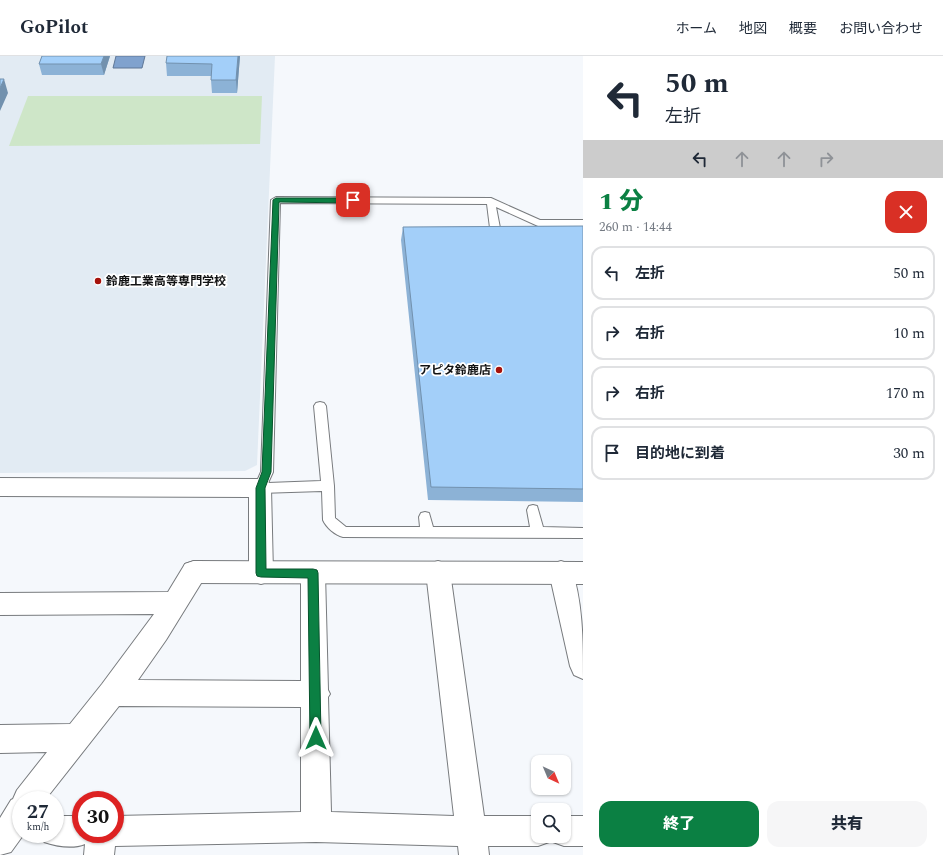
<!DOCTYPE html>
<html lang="ja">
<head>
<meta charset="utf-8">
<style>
	:root { --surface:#fff; --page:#f6f6f7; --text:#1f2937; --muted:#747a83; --line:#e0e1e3; --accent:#0b8043 }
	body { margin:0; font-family:Spectral,"Noto Sans JP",serif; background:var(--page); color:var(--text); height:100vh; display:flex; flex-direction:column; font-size:15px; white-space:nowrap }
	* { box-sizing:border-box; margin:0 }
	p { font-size:13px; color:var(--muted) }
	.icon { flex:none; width:22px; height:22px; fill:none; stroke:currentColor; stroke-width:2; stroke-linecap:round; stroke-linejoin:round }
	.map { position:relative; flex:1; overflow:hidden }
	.side { display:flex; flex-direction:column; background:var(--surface); width:360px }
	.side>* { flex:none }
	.hud { background:#fff; color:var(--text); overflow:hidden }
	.needle { width:26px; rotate:136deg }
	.controls { position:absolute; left:531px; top:699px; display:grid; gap:8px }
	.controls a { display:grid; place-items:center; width:40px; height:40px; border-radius:8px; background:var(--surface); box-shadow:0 1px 3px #0004; font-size:20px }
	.speed { position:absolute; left:12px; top:735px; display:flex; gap:8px; font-size:20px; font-weight:700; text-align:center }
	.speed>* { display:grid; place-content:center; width:52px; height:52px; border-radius:50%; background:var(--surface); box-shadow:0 1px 3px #0004; line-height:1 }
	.speed small { font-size:10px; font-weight:400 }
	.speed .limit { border:6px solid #d22; background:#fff; color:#111 }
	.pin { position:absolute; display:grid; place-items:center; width:34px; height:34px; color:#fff; margin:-17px; border-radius:8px; box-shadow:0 2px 6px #0006 }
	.me { position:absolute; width:44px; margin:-22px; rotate:0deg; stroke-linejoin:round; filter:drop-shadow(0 0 3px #0008) }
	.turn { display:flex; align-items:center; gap:14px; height:84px; padding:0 16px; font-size:18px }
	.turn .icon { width:52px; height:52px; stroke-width:2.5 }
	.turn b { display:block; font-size:28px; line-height:34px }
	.lanes { display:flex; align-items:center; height:38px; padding:0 16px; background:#0003; justify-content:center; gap:20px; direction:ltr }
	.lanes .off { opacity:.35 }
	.round { display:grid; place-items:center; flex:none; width:42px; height:42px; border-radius:12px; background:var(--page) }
	.headline { display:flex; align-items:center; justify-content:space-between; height:68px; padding:0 16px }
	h1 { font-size:24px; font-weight:800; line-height:30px; color:var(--accent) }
	.button { display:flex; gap:8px; margin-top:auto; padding:8px 16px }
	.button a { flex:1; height:46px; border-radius:12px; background:var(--accent); color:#fff; font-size:16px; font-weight:800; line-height:46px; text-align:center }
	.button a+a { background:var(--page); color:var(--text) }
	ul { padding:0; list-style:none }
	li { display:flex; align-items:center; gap:12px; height:54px; margin:0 8px 6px; padding:0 8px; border:2px solid var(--line); border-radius:12px }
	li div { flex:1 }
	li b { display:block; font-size:15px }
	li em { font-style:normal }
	header { display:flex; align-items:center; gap:24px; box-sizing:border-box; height:56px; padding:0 20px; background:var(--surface); border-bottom:1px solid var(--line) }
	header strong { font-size:19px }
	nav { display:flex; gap:22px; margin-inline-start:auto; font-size:14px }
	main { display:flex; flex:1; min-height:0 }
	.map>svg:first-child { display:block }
	.built { fill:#e2ebf3 }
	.green { fill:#cee6c8 }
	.water { fill:#80a2ce; stroke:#5f7796 }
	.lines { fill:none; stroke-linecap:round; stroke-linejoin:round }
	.service-casing { stroke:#787b7e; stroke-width:2 }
	.minor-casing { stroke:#787b7e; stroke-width:2 }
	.tertiary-casing { stroke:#787b7e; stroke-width:2 }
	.service { fill:#fff; fill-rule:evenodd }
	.minor { fill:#fff; fill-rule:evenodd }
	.tertiary { fill:#fff; fill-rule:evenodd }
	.wall { fill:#8cb2d6 }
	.shaded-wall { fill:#7291ae }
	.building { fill:#a3cff9; stroke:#7291ae }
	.route { fill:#0b8043; stroke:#07532c }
	.poi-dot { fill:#a6120b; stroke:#fff; stroke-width:1.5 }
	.labels { text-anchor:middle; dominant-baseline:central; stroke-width:3.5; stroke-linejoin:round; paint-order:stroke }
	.poi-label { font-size:12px; font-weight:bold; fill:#111213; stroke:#fff; text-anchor:start }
</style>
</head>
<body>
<header>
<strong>GoPilot</strong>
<nav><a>ホーム</a><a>地図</a><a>概要</a><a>お問い合わせ</a></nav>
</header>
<main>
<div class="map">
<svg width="583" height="799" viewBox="0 0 583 799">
	<rect width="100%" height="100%" fill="#f5f8fc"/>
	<path class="built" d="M0,0H275L257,409L245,415L0,417Z"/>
	<path class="green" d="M28,40H262L260,88L9,90Z"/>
	<path class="water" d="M116,0H145L142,12H113Z"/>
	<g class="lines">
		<g class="service-casing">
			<path id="service" d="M276,141L491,142L540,164H583V170H538L496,151L500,172L495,175L490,172L487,148L280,147L273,416L268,427L321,425L314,350L316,347L320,346L324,347L326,350L334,430L335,462L346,471H420L419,461L421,457L425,456L429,457L433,471H530L527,454L529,450L533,449L537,450L543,471L583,472V482L343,481C335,479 326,471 323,464L322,435L260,437L256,436L254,432L261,416L271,144Z"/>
		</g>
		<g class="minor-casing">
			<path id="minor" d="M0,422L260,423L268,425L271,432L273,517L270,525L261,528L252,525L249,517V441L0,440Z
				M194,505L203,508L206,516L203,524L166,584L138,624L301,625V517L304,509L313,506L322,509L325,517L328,634L330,638L328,641L331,756L454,760L426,516L429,508L438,505L447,508L450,516L484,760H538V780H551L549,786L538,790H488L489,799H459L458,790L316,786L115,790L114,799H84L85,788C73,793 56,790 44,786L41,778H55V760H81V778H115V760L301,756V651L119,650L45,744H21V778H24L11,796L0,799V762L11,744L13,743L17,734L47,696L0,697V669L70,668L102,628L154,558L0,559V537L168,536L185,508Z
				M561,505L570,508C583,544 583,584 583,623L574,619L570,610L549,516L552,508Z
				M564,760H583V790H564L553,786L551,780H564Z"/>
		</g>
		<g class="tertiary-casing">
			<path id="tertiary" d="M194,505L583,506V528L194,527L185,524L182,516L185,508Z"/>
		</g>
		<use href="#service" class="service"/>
		<use href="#minor" class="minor"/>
		<use href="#tertiary" class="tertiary"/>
	</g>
	<path class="wall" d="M42,0H110L104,19H42L39,8Z
		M240,0L237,37H212L211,24V20H167L166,7Z
		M583,170V446L428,444L401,184L403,171Z"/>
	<path class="shaded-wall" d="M104,0H110L104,19L101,8Z
		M238,0H240L237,37L236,24Z
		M4,23L8,37L0,55V32Z"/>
	<path class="building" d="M42,0H104L101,8H39Z
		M167,0H238L236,24H211L212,8L166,7Z
		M0,23H4L0,32Z
		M583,170V433L431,431L403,171Z"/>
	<path class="route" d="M276,142H353L356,144L353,147L279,146L271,416L265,432L266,513H313L317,514L318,517L321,682L320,686L316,688L312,686L310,682L308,522L261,521L257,520L256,517V432L262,416L273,144Z"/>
	<g class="poi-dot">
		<circle cx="98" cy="225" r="4"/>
		<circle cx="499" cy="314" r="4"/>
	</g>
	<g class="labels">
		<g class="poi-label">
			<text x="106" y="225">鈴鹿工業高等専門学校</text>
			<text x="491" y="314" text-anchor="end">アピタ鈴鹿店</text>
		</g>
	</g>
</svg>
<div class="controls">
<a><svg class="needle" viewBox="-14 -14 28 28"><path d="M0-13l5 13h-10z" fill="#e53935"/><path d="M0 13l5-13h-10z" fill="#747a83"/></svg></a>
<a><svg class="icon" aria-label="search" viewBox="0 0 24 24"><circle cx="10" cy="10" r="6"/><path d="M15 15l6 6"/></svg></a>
</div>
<div class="speed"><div>27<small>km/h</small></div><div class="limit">30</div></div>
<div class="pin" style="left:353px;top:144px;background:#d93025"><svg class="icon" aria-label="arrive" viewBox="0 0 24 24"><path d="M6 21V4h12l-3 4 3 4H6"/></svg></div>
<svg class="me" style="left:316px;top:682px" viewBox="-20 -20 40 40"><path d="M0-17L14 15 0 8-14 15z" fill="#0b8043" stroke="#fff" stroke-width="4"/></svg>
</div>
<section class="side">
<div class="hud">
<div class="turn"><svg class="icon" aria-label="left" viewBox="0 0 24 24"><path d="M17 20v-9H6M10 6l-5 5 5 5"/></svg><div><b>50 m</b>左折</div></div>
<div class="lanes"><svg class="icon" aria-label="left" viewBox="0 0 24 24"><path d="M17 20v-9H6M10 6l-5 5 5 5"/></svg><svg class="icon off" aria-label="ahead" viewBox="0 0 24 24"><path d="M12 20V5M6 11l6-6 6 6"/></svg><svg class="icon off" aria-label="ahead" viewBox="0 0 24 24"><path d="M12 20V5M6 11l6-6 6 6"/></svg><svg class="icon off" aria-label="right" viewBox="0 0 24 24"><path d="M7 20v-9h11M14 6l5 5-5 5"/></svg></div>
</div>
<div class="headline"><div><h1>1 分</h1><p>260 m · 14:44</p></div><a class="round" style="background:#d93025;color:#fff"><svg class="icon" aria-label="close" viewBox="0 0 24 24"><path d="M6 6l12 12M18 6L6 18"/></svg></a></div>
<ul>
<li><svg class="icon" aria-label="left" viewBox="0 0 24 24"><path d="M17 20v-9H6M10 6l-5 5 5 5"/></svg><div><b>左折</b></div><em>50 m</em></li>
<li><svg class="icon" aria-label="right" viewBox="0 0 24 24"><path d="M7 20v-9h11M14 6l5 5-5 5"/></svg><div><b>右折</b></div><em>10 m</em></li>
<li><svg class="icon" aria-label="right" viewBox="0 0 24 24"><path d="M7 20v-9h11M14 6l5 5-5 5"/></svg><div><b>右折</b></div><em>170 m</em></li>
<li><svg class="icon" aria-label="arrive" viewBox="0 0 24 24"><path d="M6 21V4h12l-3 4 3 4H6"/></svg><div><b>目的地に到着</b></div><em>30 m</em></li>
</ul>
<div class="button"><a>終了</a><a>共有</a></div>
</section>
</main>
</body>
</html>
